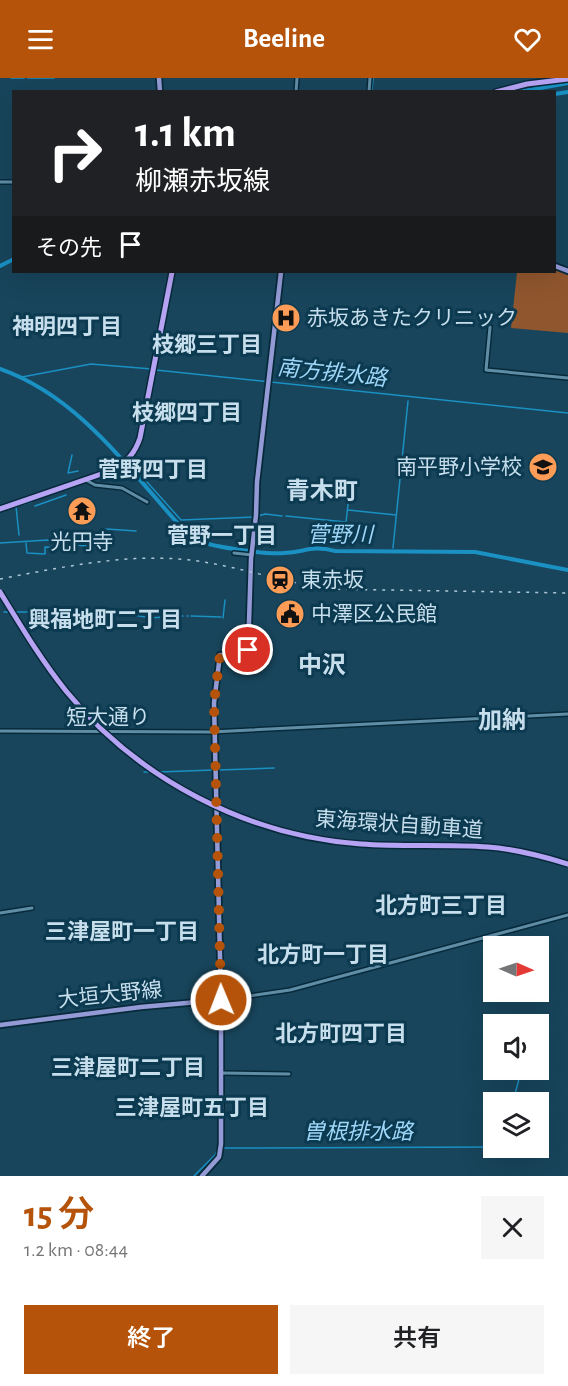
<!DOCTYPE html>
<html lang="ja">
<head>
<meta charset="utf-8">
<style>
	:root { --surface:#fff; --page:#f6f6f6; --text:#202124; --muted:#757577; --accent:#b45309 }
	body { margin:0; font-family:"Alegreya Sans","Noto Sans JP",sans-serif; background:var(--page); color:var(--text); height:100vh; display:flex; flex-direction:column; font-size:22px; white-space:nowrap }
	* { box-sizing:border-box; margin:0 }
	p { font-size:20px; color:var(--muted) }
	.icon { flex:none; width:33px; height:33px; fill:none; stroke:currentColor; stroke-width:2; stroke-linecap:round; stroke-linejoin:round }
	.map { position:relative; height:1098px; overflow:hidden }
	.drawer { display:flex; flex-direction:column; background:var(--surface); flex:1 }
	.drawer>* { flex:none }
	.guide { position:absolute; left:12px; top:12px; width:544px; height:183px; border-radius:0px; box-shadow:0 6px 24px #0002; background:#202124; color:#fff; overflow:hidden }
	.needle { width:39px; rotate:92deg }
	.controls { position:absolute; left:483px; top:858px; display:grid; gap:12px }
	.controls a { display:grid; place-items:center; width:66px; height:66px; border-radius:0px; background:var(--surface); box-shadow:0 6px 24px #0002; font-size:30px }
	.pin { position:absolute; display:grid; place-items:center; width:51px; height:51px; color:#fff; margin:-26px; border:3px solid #fff; border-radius:50%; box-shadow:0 2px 6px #0007 }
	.me { position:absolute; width:66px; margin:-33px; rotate:359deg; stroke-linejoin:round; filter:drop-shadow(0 0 4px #0008) }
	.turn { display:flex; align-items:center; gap:21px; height:126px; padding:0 24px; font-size:27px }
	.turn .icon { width:78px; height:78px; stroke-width:2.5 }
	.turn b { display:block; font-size:42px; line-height:51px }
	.then { display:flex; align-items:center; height:57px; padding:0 24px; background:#0003; gap:12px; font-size:22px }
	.round { display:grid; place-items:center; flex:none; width:63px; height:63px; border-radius:0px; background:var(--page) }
	.summary { display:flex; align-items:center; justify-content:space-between; height:102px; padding:0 24px }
	h1 { font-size:36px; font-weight:600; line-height:45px; color:var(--accent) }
	.cta { display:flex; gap:12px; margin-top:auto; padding:12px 24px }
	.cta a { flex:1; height:69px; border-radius:0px; background:var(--accent); color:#fff; font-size:24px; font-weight:600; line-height:69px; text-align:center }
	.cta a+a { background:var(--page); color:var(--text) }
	header { display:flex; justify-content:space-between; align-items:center; height:78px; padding:0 24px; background:var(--accent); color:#fff; font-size:27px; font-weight:600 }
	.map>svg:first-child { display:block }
	.green { fill:#90572e }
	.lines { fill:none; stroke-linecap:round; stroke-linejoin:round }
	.stream { stroke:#1a90c3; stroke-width:1.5 }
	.river { stroke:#1a90c3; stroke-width:4 }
	.minor-casing { stroke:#072a3b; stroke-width:6 }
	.major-casing { stroke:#072a3b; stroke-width:8 }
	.highway-casing { stroke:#072a3b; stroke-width:8 }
	.minor { stroke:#608da6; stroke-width:3 }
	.major { stroke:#949ad5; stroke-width:4.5 }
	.highway { stroke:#b6a3f4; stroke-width:5 }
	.rail { stroke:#adc7d6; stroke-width:1.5; stroke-dasharray:3 6; stroke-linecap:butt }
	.highway-bridge-casing { stroke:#072a3b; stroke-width:8; stroke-linecap:butt }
	.highway-bridge { stroke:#b6a3f4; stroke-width:5 }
	.route { stroke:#b45309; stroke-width:10; stroke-dasharray:0 18 }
	.labels { text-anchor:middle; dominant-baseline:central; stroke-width:6; stroke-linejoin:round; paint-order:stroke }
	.poi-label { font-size:21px; fill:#c7deec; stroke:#0b3a51; text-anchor:start }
	.street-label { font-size:21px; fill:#c7deec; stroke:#0b3a51 }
	.neighbourhood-label { font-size:22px; font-weight:bold; fill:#c7deec; stroke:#0b3a51 }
	.water-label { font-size:22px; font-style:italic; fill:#9fd7f8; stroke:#0b3a51 }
	.quarter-label { font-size:24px; font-weight:bold; fill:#c7deec; stroke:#0b3a51 }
</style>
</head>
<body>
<header><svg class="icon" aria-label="menu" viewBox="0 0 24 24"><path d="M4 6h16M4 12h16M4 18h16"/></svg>Beeline<svg class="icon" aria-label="heart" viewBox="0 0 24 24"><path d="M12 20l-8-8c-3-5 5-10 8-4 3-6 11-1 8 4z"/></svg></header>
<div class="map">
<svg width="568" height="1098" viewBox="0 0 568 1098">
	<rect width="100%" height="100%" fill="#18455c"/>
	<path class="green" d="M555,191L568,197V255L511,250L517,194H555Z"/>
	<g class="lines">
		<path class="stream" d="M11,0H24
			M28,0H54
			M372,14L373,0
			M156,292L568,335
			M22,299L91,286L152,291
			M72,377L68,395L78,393
			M136,398L139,395L181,442L255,439L265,436L282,438
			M16,428L19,457
			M35,428L66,417
			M11,430L31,424
			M348,432L396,437
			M286,438L346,444L350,410
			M107,451L136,453
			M101,458H104L105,451
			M0,465L48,462L52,465L99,469L101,459
			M26,465L27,475L45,476V469L72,471
			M393,470L408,323
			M4,534H11
			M16,534H72
			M76,534H112L146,539
			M187,538H188
			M191,538L221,539
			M149,540L183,538
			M223,540L225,522
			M218,692L274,690
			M144,694H150
			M158,694L213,692
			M513,1024L520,997L537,996
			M223,1070L494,1069
			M194,1098L215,1077L218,1070"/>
		<path class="river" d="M519,14L568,5
			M555,16L568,14
			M0,188L14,181
			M0,291C83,320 133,398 191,460C204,468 267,477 284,475C307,474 309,467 335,473L475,474L568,492"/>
		<g class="minor-casing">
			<path id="minor" d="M296,14L297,0
				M369,14L370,0
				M0,104H14
				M490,249L486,292L568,300
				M86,402L95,407L122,410L147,424
				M234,475L252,477
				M0,653L211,654L568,636
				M0,835L32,830
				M221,922L290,912L568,837
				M222,995L289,996"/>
		</g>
		<g class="major-casing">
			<path id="major" d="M159,0L160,14
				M555,188L568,193
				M0,947L141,929L221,922
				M202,1098L219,1079L221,1066V922L214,625L220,577L244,578L248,576L251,481L256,437L257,404L281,194"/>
		</g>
		<g class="highway-casing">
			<path id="highway" d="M496,14L527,6L568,1
				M0,431L113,392C127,384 135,375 140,360L172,194"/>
		</g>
		<use href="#minor" class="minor"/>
		<use href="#major" class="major"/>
		<use href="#highway" class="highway"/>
		<path class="rail" d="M0,501C63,489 126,475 190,482C238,488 282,504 329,511L568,515"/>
		<g class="highway-bridge-casing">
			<path id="highway-bridge" d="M0,514C21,548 41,582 66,613C138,701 247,758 361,766C403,769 446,766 488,769C515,771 542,778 568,786"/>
		</g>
		<use href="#highway-bridge" class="highway-bridge"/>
	</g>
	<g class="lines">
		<path class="route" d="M221,922L214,625L220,577L244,578L247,577L248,572"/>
	</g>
	<defs>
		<g id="hospital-disc" transform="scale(1.5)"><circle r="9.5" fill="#fd9c56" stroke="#0b3a51"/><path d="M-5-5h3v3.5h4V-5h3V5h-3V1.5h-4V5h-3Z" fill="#111"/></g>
		<g id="school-disc" transform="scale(1.5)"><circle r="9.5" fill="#fd9c56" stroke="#0b3a51"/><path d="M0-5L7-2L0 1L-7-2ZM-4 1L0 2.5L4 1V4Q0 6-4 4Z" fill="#111"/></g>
		<g id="temple-disc" transform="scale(1.5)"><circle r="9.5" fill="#fd9c56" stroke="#0b3a51"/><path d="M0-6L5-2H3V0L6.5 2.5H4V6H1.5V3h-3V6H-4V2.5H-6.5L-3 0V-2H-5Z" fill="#111"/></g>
		<g id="station-disc" transform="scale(1.5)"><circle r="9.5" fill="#fd9c56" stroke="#0b3a51"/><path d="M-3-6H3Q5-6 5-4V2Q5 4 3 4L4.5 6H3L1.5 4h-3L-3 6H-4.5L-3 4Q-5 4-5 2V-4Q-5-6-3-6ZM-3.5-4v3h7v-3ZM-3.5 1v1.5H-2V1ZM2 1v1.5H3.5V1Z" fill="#111"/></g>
		<g id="civic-disc" transform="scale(1.5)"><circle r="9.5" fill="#fd9c56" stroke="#0b3a51"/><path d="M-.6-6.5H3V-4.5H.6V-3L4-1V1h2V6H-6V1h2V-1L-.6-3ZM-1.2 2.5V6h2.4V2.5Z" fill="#111"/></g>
	</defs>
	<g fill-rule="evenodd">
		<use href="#hospital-disc" x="286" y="240"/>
		<use href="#school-disc" x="543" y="389"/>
		<use href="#temple-disc" x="82" y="433"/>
		<use href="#station-disc" x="280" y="502"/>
		<use href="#civic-disc" x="290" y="536"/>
	</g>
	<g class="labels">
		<g class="poi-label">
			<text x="307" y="240">赤坂あきたクリニック</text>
			<text x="522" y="389" text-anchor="end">南平野小学校</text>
			<text x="82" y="464" text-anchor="middle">光円寺</text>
			<text x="301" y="502">東赤坂</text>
			<text x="311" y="536">中澤区公民館</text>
		</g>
		<g class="street-label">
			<text x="108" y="639">短大通り</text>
			<text transform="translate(399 747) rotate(4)">東海環状自動車道</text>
			<text transform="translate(110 917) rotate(-6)">大垣大野線</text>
		</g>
		<g class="neighbourhood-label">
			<text x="67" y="249">神明四丁目</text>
			<text x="207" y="267">枝郷三丁目</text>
			<text x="187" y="335">枝郷四丁目</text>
			<text x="153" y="392">菅野四丁目</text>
			<text x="222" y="458">菅野一丁目</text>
			<text x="105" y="542">興福地町二丁目</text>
			<text x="441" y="828">北方町三丁目</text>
			<text x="122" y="854">三津屋町一丁目</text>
			<text x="323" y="877">北方町一丁目</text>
			<text x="341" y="956">北方町四丁目</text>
			<text x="128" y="990">三津屋町二丁目</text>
			<text x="192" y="1030">三津屋町五丁目</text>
		</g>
		<g class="water-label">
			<text transform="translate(332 295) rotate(6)">南方排水路</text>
			<text x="340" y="457">菅野川</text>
			<text x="358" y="1054">曽根排水路</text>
		</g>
		<g class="quarter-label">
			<text x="322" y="414">青木町</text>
			<text x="322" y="588">中沢</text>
			<text x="502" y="643">加納</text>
		</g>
	</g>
</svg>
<div class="controls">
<a><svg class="needle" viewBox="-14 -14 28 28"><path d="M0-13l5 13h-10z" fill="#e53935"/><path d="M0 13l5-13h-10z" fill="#757577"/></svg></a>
<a><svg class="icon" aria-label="sound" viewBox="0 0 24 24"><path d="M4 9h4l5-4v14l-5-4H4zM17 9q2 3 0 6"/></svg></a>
<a><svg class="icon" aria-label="layers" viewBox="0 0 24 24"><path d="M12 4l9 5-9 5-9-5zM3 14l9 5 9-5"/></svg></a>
</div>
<div class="pin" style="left:248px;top:572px;background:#d93025"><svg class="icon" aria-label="arrive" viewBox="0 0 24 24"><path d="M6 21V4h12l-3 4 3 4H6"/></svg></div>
<svg class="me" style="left:221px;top:922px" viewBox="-20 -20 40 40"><circle r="17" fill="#b45309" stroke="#fff" stroke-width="3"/><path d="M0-11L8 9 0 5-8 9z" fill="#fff"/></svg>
<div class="guide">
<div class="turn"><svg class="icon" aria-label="right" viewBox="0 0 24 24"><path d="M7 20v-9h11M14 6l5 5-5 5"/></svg><div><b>1.1 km</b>柳瀬赤坂線</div></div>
<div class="then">その先<svg class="icon" aria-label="arrive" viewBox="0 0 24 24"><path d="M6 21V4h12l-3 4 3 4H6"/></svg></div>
</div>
</div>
<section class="drawer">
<div class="summary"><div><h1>15 分</h1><p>1.2 km · 08:44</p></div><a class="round"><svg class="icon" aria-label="close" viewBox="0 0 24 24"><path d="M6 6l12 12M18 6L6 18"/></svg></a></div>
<div class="cta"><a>終了</a><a>共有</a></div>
</section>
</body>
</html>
